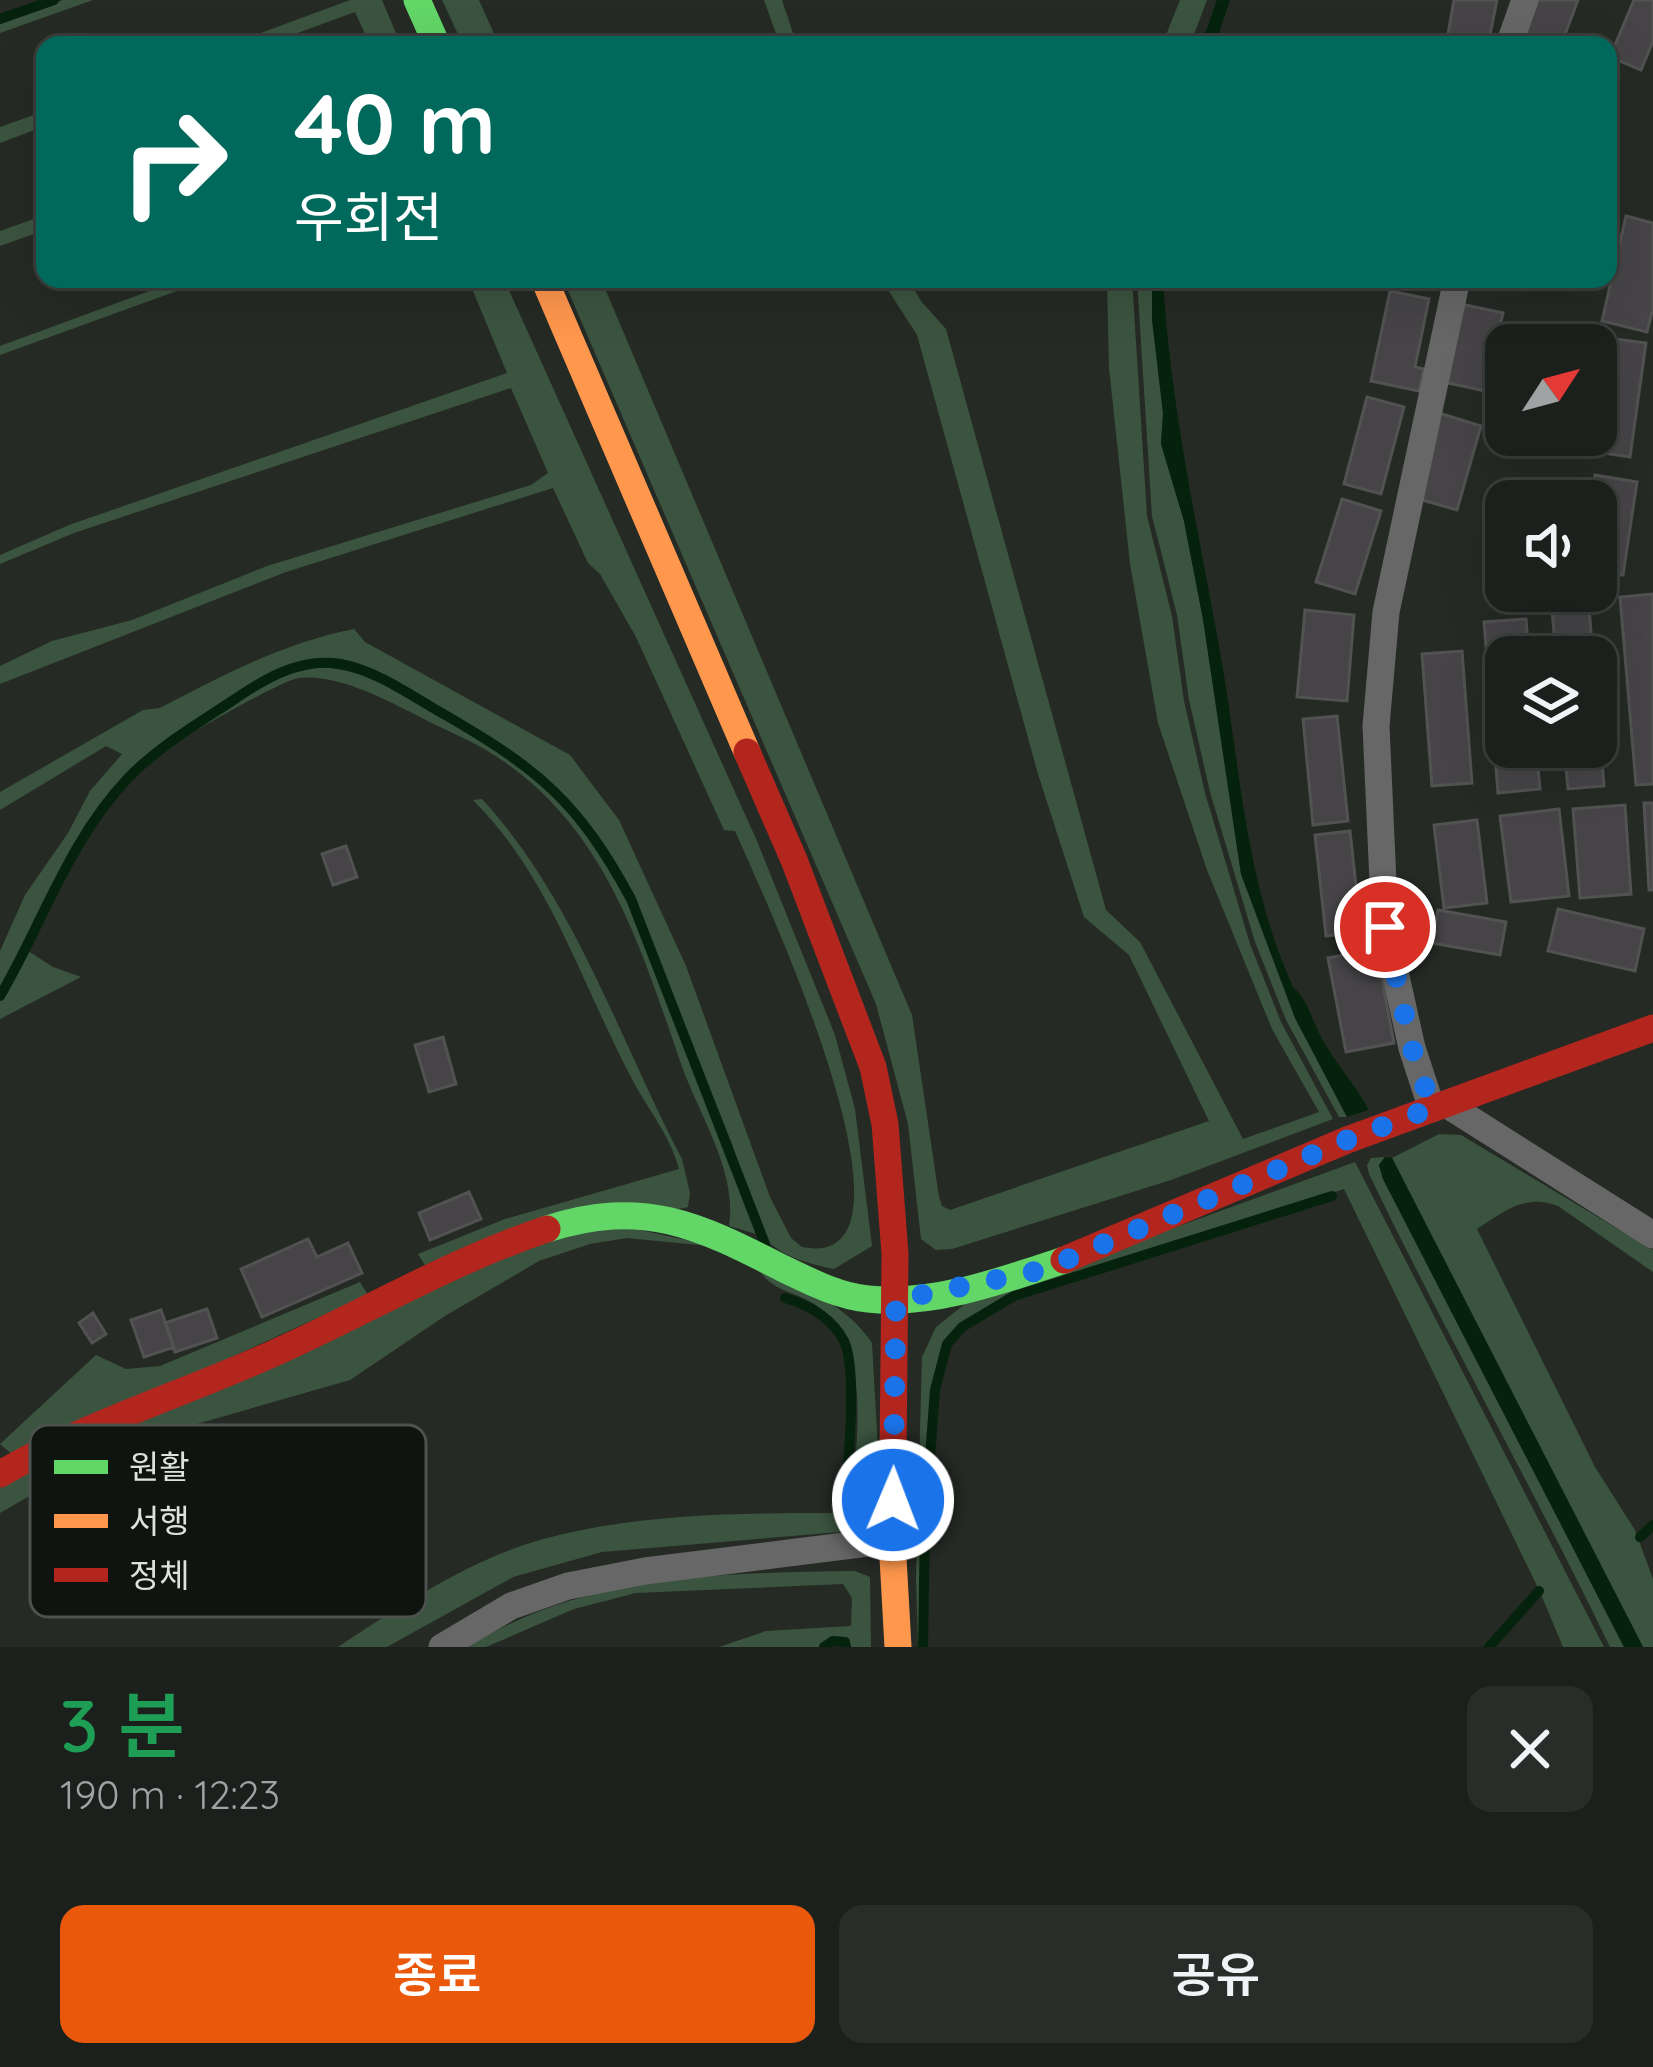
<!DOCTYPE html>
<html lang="ko">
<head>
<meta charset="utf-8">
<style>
	:root { --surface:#1c201c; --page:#292d29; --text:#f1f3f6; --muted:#a0a3a3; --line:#3a3e3b; --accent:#ea580c }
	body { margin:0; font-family:Quicksand,"Noto Sans KR",sans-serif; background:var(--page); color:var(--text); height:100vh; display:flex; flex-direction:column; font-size:45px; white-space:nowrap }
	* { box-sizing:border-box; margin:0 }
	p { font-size:39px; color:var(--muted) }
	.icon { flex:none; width:66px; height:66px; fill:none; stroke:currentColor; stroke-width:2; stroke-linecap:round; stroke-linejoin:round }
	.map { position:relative; height:1647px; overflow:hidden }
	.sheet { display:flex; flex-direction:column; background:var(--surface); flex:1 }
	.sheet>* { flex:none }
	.guide { position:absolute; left:36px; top:36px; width:1581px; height:252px; border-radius:24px; box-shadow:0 12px 48px #0002,0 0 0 3px var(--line); background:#00695c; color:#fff; overflow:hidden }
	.needle { width:78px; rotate:54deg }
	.buttons { position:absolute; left:1485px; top:324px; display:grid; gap:24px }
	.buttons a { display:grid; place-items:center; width:132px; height:132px; border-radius:24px; background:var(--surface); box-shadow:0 12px 48px #0002,0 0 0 3px var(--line); font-size:60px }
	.pin { position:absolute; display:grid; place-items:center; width:102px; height:102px; color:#fff; margin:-51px; border:6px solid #fff; border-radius:50%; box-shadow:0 3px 12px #0007 }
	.me { position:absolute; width:132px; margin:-66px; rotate:1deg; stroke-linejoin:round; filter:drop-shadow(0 0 9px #0008) }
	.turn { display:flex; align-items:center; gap:42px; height:252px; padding:0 60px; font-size:54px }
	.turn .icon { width:156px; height:156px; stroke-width:2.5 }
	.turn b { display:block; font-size:84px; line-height:102px }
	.round { display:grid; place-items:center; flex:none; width:126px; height:126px; border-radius:24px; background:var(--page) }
	.summary { display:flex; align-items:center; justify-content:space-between; height:204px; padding:0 60px }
	h1 { font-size:72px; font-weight:600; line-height:90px; color:#1e9e55 }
	.button { display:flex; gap:24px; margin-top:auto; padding:24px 60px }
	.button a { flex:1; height:138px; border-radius:24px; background:var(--accent); color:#fff; font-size:48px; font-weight:600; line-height:138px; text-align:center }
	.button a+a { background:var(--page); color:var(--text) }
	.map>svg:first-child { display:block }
	.green { fill:#3b543f }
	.water { fill:#05230c }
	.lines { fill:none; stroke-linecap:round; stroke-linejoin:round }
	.stream { stroke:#05230c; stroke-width:10 }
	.building { fill:#464447; stroke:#515251; stroke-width:3 }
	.street { stroke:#666766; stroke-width:27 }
	.fast { stroke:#63d668; stroke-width:27 }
	.slow { stroke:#ff974d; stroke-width:27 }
	.jam { stroke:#b3261e; stroke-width:27 }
	.route { stroke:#1a73e8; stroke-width:21; stroke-dasharray:0 37.8 }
	.key { fill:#0f1410; stroke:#4c524e; stroke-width:3 }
	.key-label { font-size:33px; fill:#dce3dd }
</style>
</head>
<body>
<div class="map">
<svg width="1653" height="1647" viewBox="0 0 1653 1647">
	<rect width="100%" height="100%" fill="#252a25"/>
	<path class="green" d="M63,0H93L0,33V22Z
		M350,0H382L401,45H370L355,12L265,45H228Z
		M442,0H479L499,45H463Z
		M764,0H782L797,45H780Z
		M1180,0H1207L1190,45H1162Z
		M45,111V126L0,143V127Z
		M45,215V230L0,246V231Z
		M182,279H210L0,355V346Z
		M468,279H504L757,841L835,1035L855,1109L872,1246L834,1269C809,1264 774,1255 761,1232L732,1144L633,898L610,856L568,801L523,759L373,670L311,660L289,666L248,686L131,771L93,820L54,880L0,991V951L25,895L68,833L90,791L122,754L106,746L0,810V792L143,710L160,708C223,675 283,643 354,629L365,642L570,755L619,820L686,966L770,1197L791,1238L802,1247C943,1275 756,879 735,831L724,830L636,637L600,574L588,563L553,488L286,572L0,684V666L52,641L132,620L267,566L531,485L548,473L511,388L74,533L0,564V555L69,525L507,373Z
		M563,279H601L912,1015L939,1197L942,1206L950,1210L1209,1121L1129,955L1084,917L1038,774L917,335L881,279H908L921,301L946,329L1106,910L1140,942L1243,1139L1319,1112L1272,1029L1207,870L1158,723L1130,564L1109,368L1107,279H1132L1147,516L1172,616L1184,701L1205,793L1250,944L1281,1022L1333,1119L1171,1180L952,1249L936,1250L921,1239L908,1124L876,1004Z
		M1137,279H1152V319L1163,413L1161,444L1184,521L1203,619L1241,874L1295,1018L1347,1117H1339L1286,1020L1255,942L1210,792L1189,700L1177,615L1152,516Z
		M312,665L371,675L495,745L541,780L584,828L628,900L727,1146L756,1234L729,1226C738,1171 697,1112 680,1061C640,944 604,825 494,755C471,740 444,730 420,717C386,700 339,674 299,678C282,680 199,729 177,741L251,690Z
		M482,799C575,900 619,1039 682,1159L690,1193L688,1207L426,1267L418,1254L505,1219L679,1169C671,1137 647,1108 632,1079C581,983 551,878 473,800Z
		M25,949L53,967L81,977L0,1019V1001Z
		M1439,1134L1461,1135L1653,1250V1272L1558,1206C1525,1193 1504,1212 1477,1229L1595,1467L1635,1530L1653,1579V1647H1643L1392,1158Z
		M1385,1157L1379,1165L1383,1179L1624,1647H1610C1533,1488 1446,1334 1369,1174L1367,1165L1371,1158Z
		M1355,1162L1604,1647H1563L1540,1592L1344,1189L1013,1294L960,1325L944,1343L932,1390L923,1522L921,1647H918L916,1580L922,1357L936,1327L965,1304Z
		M612,1224L719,1247L627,1238L590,1244L539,1261L445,1316L350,1380L148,1438L82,1466L0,1513V1485L492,1258Z
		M755,1264C797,1285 845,1302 872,1343L882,1522L876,1529L602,1552L513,1577L387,1647H338C402,1605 469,1560 543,1539C640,1513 739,1513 839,1513L845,1521L851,1515C854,1451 875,1356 822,1310C797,1288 774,1297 755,1264Z
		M360,1282L368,1295L14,1456L0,1444L96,1355L126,1369L160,1366Z
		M855,1571L870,1577L871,1647H846L845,1640L833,1638L819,1647H719L766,1631L851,1626L852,1598L843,1584L636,1593L574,1609L486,1647H468C582,1574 724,1573 855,1571Z"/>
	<path class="water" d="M1217,0H1230L1215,45H1201Z
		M1152,279H1163C1170,402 1196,520 1218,640C1240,758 1243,877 1293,987C1308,1000 1312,1020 1321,1037C1335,1063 1355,1084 1369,1110L1347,1117L1295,1018L1241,874L1203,619L1184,521L1161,444L1163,413L1152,319Z
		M1385,1157L1392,1158L1643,1647H1624L1383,1179L1379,1165Z"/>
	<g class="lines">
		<path class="stream" d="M0,19L54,0
			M0,996C43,923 68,841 129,777C158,747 197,724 232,701C264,679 300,657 341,664C380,672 413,697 447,716C540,770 579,803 631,899L765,1244
			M785,1298C809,1305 832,1318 844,1341C859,1372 846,1479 845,1518
			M1640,1537L1653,1525
			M824,1647L833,1641L845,1642L846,1647
			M923,1647L925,1522L935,1390L947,1344L962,1327L1014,1296L1332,1196
			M1489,1647L1539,1591"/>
	</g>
	<path class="building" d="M1454,0H1497L1488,45H1446Z
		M1535,0H1578L1561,45H1518Z
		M1634,0H1653V41L1641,70L1610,57Z
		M1626,216L1653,223V308L1647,332L1602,321Z
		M1390,291L1429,299L1415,367L1424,369L1419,391L1371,381Z
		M1461,304L1503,313L1485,391L1444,382Z
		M1600,337L1646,343L1630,457L1584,450L1586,435H1596Z
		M1367,397L1404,407L1381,494L1344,484Z
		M1439,413L1481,426L1457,510L1415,498Z
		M1595,475L1637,482L1623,575L1596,571V501H1591Z
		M1342,499L1381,511L1355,594L1316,582Z
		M1653,594V784L1636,785L1620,597Z
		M1588,595L1593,657H1556L1551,598Z
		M1305,610L1354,615L1347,701L1297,697Z
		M1526,619L1529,657H1506V747H1536L1540,789L1498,793L1484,622Z
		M1462,651L1472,783L1432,786L1422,654Z
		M1596,688L1604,786L1568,789L1564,747H1596Z
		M1337,716L1348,821L1313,825L1303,719Z
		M1644,803H1653V890H1649Z
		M1625,805L1631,894L1580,898L1573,809Z
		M1559,809L1569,896L1511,902L1500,816Z
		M1477,820L1487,903L1444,908L1434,825Z
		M1350,831L1361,932L1326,936L1315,835Z
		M346,846L357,877L333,885L322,854Z
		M1405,909L1426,914L1421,943L1400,939Z
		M1558,909L1644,929L1635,971L1548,951Z
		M1438,910L1506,922L1500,955L1432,943Z
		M1376,949L1394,1043L1346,1052L1328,958Z
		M443,1037L456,1084L429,1092L415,1045Z
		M469,1192L481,1219L430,1240L419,1213Z
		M308,1239L317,1257L348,1243L362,1273L262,1317L241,1269Z
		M207,1309L217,1338L175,1352L165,1323Z
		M161,1310L174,1347L144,1357L131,1320Z
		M93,1313L106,1334L92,1343L79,1323Z"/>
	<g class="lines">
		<path class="street" d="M1509,45L1525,0
			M1446,1104L1653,1235
			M1432,1109L1412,1048L1385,927L1376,726L1386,612L1457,279
			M442,1647L511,1606L568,1586L645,1571L892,1540"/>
		<path class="fast" d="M417,0L437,45
			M547,1229C643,1198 698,1225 782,1268C809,1281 838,1296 868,1299C933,1306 1004,1280 1064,1260"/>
		<path class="slow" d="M544,279L747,752
			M893,1460L892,1540L898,1647"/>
		<path class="jam" d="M747,752L794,860L873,1067L885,1124L895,1254L893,1460
			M1064,1260L1347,1140L1653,1028
			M0,1474C86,1424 180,1395 270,1355C363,1314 450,1261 547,1229"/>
	</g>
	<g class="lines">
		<path class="route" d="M893,1500L896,1300L1042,1270L1349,1139L1432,1108L1412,1048L1385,927"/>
	</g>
	<rect x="30" y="1425" width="396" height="192" rx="18" class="key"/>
	<rect x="54" y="1460" width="54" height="14" fill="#63d668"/>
	<rect x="54" y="1514" width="54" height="14" fill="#ff974d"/>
	<rect x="54" y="1568" width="54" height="14" fill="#b3261e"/>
	<g class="key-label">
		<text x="129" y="1479">원활</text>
		<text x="129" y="1533">서행</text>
		<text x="129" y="1587">정체</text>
	</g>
</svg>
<div class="buttons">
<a><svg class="needle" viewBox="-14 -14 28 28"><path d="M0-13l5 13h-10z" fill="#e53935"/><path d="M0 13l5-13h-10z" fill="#a0a3a3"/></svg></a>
<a><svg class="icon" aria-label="sound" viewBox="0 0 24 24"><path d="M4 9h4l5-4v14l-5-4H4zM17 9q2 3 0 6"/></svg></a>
<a><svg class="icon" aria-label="layers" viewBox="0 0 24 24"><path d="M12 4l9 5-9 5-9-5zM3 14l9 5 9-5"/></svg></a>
</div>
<div class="pin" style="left:1385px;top:927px;background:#d93025"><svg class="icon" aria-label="arrive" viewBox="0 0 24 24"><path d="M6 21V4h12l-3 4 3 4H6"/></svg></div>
<svg class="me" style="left:893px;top:1500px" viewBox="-20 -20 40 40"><circle r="17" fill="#1a73e8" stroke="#fff" stroke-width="3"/><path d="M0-11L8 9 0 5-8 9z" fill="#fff"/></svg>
<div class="guide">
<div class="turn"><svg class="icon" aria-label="right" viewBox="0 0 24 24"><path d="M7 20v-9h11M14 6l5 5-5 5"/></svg><div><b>40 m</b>우회전</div></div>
</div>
</div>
<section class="sheet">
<div class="summary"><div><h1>3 분</h1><p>190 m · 12:23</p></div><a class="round"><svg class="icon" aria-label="close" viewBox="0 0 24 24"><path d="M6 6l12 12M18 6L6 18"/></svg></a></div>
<div class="button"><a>종료</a><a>공유</a></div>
</section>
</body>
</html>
